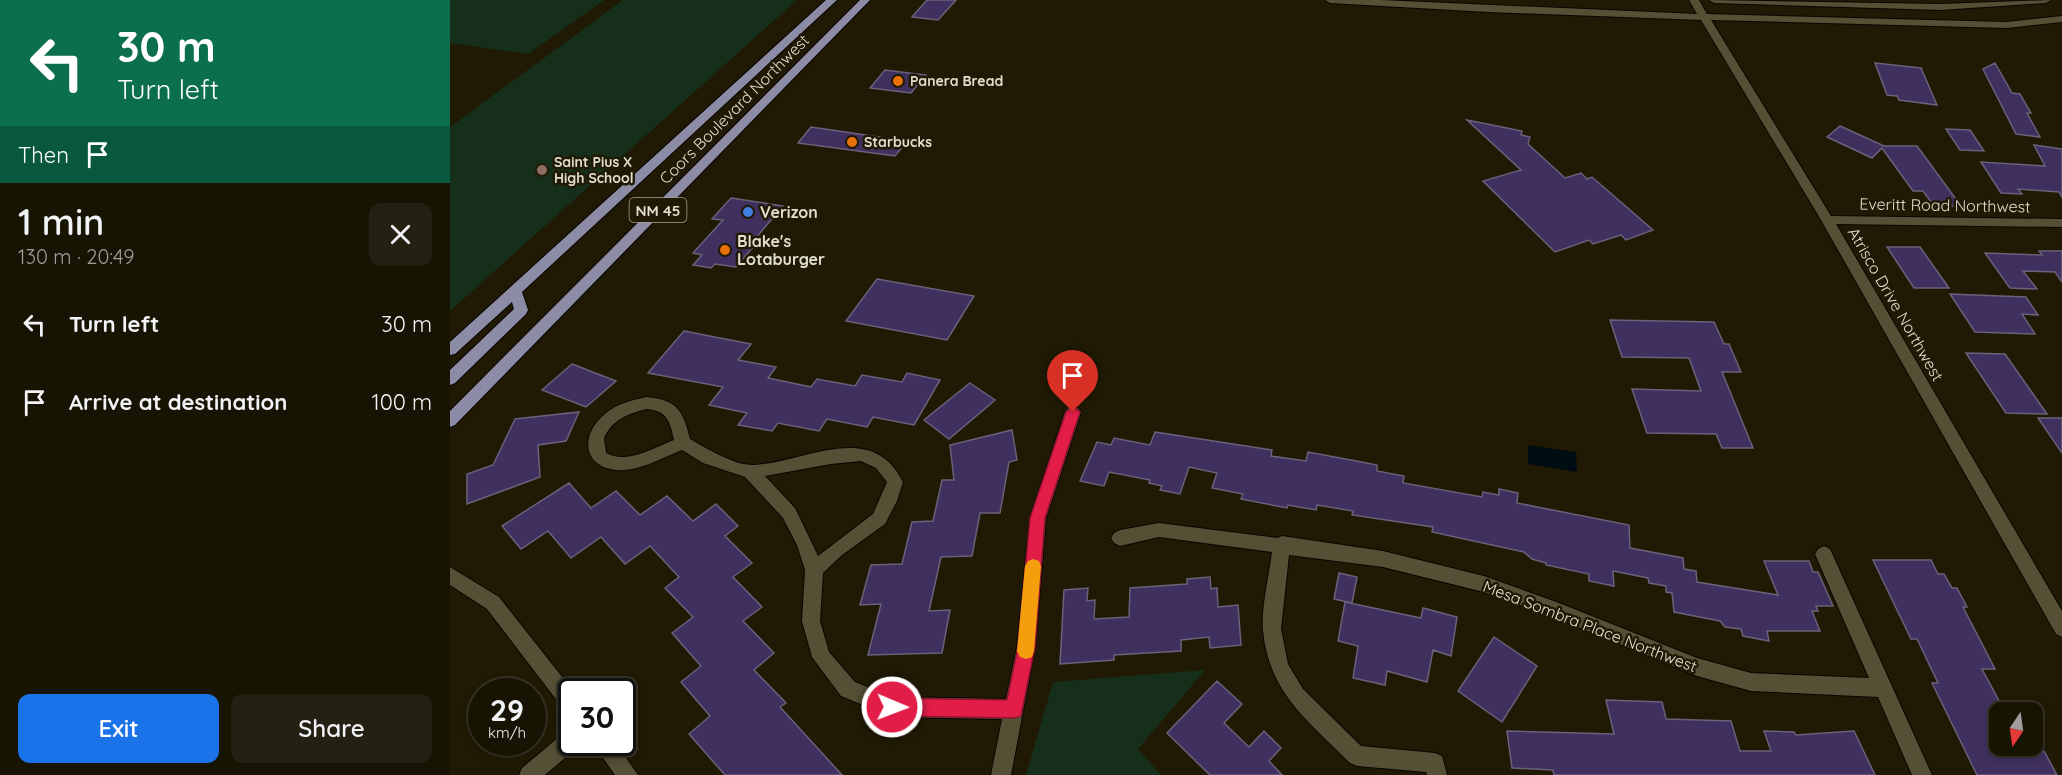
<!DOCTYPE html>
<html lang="en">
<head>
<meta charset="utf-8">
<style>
	:root { --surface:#181403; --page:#252112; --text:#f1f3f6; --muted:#9f9e9a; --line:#363325; --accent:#1a73e8 }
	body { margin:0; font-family:Quicksand,sans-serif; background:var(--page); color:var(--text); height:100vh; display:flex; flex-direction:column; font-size:22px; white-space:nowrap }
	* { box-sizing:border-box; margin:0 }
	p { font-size:20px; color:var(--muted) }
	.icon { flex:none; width:33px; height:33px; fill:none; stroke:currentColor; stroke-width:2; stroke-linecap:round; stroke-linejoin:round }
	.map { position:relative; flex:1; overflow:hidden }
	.panel { display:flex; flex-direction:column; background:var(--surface); width:450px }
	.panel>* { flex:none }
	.banner { background:#0b6e4f; color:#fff; overflow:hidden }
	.needle { width:39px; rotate:193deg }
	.tools { position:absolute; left:1539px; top:702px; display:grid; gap:12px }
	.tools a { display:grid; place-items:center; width:54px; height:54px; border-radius:12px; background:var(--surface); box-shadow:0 3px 9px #0003,0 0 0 2px var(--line); font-size:30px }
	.speed { position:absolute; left:18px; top:678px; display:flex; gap:12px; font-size:30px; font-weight:700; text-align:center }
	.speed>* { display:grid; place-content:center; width:78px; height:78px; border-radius:50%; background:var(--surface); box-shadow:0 3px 9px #0003,0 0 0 2px var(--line); line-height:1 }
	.speed small { font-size:15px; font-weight:400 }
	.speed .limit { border:3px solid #111; border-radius:9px; background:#fff; color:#111 }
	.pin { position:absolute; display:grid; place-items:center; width:51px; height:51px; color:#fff; margin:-62px -26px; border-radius:50% 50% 50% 0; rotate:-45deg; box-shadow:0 0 6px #0007 }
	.pin .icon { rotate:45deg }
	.me { position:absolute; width:66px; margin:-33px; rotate:91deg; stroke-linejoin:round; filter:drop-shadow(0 0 4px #0008) }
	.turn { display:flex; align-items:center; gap:21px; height:126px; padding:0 18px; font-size:27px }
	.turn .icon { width:78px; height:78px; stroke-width:2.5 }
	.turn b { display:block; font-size:42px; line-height:51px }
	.then { display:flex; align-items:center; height:57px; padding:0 18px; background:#0003; gap:12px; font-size:22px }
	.round { display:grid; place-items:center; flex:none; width:63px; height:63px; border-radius:12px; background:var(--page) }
	.overview { display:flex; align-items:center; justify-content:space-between; height:102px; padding:0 18px }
	h1 { font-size:36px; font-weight:600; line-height:45px }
	.primary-button { display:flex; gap:12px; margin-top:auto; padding:12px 18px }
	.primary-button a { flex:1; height:69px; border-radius:12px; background:var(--accent); color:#fff; font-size:24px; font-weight:600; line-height:69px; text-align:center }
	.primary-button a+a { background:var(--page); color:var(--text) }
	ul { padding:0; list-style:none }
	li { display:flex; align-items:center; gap:18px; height:78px; padding:0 18px }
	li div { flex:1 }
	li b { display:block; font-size:22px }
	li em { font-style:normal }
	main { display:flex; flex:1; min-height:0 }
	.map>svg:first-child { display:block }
	.green { fill:#162f1a }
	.water { fill:#000c13 }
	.building { fill:#3f305f; stroke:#68627a; stroke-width:1.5 }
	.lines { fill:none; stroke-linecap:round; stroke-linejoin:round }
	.minor-casing { stroke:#0a0500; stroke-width:2 }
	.major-casing { stroke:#0a0500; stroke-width:2 }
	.minor { fill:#554f36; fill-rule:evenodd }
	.major { fill:#8c8ca7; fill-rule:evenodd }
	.route { fill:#e11d48; stroke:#92132f; stroke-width:1.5 }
	.slow { fill:#f59e0b }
	.food-dot { fill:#e8710a; stroke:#201a04; stroke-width:2 }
	.education-dot { fill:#8d6e63; stroke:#201a04; stroke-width:2 }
	.shop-dot { fill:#3f7fe0; stroke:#201a04; stroke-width:2 }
	.labels { text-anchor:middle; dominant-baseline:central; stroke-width:5; stroke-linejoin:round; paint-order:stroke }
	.far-poi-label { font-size:14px; font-weight:bold; fill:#e1ded0; stroke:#201a04; text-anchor:start }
	.shield { fill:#201a04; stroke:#a7a393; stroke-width:1.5 }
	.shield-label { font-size:15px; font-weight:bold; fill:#e1ded0 }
	.street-label { font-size:16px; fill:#e1ded0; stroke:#201a04 }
	.poi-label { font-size:16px; font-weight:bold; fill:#e1ded0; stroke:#201a04; text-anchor:start }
</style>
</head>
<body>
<main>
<section class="panel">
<div class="banner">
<div class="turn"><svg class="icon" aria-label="left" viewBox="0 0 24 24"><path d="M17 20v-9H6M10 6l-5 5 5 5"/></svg><div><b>30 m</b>Turn left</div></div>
<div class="then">Then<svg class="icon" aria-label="arrive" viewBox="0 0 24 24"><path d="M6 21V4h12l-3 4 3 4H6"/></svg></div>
</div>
<div class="overview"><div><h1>1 min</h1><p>130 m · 20:49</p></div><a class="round"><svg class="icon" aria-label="close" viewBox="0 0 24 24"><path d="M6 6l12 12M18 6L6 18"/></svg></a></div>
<ul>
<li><svg class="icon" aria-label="left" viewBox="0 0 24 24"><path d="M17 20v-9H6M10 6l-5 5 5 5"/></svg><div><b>Turn left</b></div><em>30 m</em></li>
<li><svg class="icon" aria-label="arrive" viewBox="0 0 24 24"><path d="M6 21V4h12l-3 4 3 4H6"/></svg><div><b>Arrive at destination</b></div><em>100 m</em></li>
</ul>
<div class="primary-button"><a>Exit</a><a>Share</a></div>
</section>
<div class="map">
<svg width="1612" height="775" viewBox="0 0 1612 775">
	<rect width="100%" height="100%" fill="#201a04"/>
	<path class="green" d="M0,0H154L78,54L0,43Z
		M173,0H347L0,311V127Z
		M755,670L688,749L711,775H576L603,682Z"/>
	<path class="water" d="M1078,445L1126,452L1127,472L1078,464Z"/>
	<path class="building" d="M477,0H506L488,20L462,17Z
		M1425,63L1471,68L1487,105L1449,100L1447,96L1437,95Z
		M1545,63L1562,93L1570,94L1581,113H1577L1590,137L1566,134L1533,69Z
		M435,70L476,75L461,93L420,88Z
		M1017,120L1072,131L1071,135L1080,137L1078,144L1115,178L1131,173L1137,179L1142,177L1203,230L1176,240L1171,235L1143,244L1139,240L1105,252L1033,181L1071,170Z
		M1390,126L1434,146H1467L1511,206H1484L1473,191H1463L1432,148L1422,158L1377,137Z
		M361,127L457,141L445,156L348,143Z
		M1496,129L1520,130L1534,151L1510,150Z
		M1584,145L1612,149V197L1609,192L1568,189L1572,194L1551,193L1531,162L1595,166Z
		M281,198L333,206L299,246H304L286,267L265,264L261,268L243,265L252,255L243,253L273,220L262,219Z
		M1437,247H1470L1499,288H1464Z
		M1589,251H1612V282L1605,272L1573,271L1587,289L1560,288L1535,253L1592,255Z
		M427,279L524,296L497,340L396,321Z
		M1500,294L1576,297L1588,315L1572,314L1585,334L1525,332Z
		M1160,320L1264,322L1274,344H1279L1291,372H1272L1303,448H1272L1266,434L1197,433L1182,389L1251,391L1239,358L1172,357Z
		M234,331L301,344L288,360L326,367L318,378L361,387L367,379L405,386L412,375L452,382L457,373L490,380L464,425L423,417L417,427L377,419L369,431L328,423L322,431L288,425L297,413L259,405L273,387L198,373Z
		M1516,353L1555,354L1597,414L1556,413Z
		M122,364L166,381L136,407L92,390Z
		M520,383L545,400L499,439L474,420Z
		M129,412L116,441L88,445L90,477L17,504V474L43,465L65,419Z
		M1588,418H1612V453Z
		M562,430L567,460L559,462L550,513H530L522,556L491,557L479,611L500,610L492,653L418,655L431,604L410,605L421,565L452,564L462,522L483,521L492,480H504L500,445Z
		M705,432L822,450L821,456L856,461L858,452L901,460L927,465V471L954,476L953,483L1032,497L1033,492L1049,495V489L1068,493L1067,503L1179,525L1180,548L1233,558L1234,569L1246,571L1247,582L1328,595L1314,561H1359L1363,572H1368L1383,606H1366L1368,611H1362L1370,631H1317L1319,641L1293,636L1291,629L1275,627L1270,621L1224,612L1222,593L1216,592V586L1199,583L1198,578L1163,571L1164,586L1139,581V574L1096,565V563L1082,559L1074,552L982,532L983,527L902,515L903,511L867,505L866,510L838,505L837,508L791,499L793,494L762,488L767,473L739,467L730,494L710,490L712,486L699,483L700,480L659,472L654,486L630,481L647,442L661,445L664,438L700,445Z
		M119,483L141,508L166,491L190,515L217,496L243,521L266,504L288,526L275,536L302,563L283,577L312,607L293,621L324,653L304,670L336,703L330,707L392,775H275L239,734L260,716L231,682L251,666L222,633L243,617L215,588L229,577L200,546L175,564L151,537L121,558L98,531L71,549L52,526Z
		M1423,560H1481L1488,574H1494L1502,588H1507L1517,607H1513L1545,669H1532L1555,712H1550V751H1594L1607,775H1527L1482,683H1488L1467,639H1461Z
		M889,573L907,577L902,603L884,599Z
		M760,577L761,589L767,588L768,607L788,605L791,645L760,648L759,637L731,640V651L664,655V660L610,664L614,590L638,588L637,601L645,600L644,619L679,617L680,588L737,584V579Z
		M895,602L971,618L973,608L1007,617L1001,656L983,650L977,682L937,671L935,685L903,678L908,646L888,641Z
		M1044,637L1087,666L1052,722L1008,691Z
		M767,681L792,704L774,723L799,747L814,731L831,748L819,761L832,775H760L717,733Z
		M1156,700L1212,702L1216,719L1281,721L1290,751H1321L1314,731L1344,732L1346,735L1404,731L1425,775H1104L1103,770L1062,768L1057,731L1164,734Z"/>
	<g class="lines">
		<g class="minor-casing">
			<path id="minor" d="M875,0H931L1247,14L1239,0H1249L1257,14L1557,22L1612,16V22L1557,28L1261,20L1381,216L1612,219V227L1386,224L1612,611V637L1606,634L1371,220L1251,20L1038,12L880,3Z
				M1259,0L1490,4L1601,0L1596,3L1490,10L1264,3Z
				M197,397C228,400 233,411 240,439C256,448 285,466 304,465C356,462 422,419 453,482L447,501L435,524L392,555L373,573L370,621L379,652L405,682L442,697L556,699L567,647L580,518L615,412L618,408H628L631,412L596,518L585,647L561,775H541L552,719L442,717L391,696L362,657L352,621L355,570L347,545L333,518L295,477L253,463L232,450C212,458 188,472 166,470C131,466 131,433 155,414C166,404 182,400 197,397ZM197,409C217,411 220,421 224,440C205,447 177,465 156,453L154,439C160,421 179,413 197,409ZM411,461L426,468L437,482L423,514L368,556L345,508L315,476L381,464Z
				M709,523L828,538L832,536L933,551L1034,576L1109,603L1247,658L1301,673L1419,678L1365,554L1368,549L1374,546L1380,549L1482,775H1462L1428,697L1301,691L1247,676L1106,618L1034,592L933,567L839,555L831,629L838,664L853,689L911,746L985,753L992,756L997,775H977L976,772L907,766L900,763C859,722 819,693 813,631C811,608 819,576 822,552L709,537L670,546L664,543L661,538L664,533L670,530Z
				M0,567L49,597L124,692H122V713L115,711L37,609L0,585Z
				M122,729V742H130L129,746L95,775H69L72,768L115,732Z
				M142,742H165L188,775H165Z"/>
		</g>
		<g class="major-casing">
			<path id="major" d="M376,0H387L72,292L78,310L76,314L5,383L0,385V370L64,309L62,302L5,354L0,355V342Z
				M410,0H420L5,425L0,427V411Z"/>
		</g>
		<use href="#minor" class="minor"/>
		<use href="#major" class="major"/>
	</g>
	<path class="route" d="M623,406L630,412L595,518L585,647L571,716L564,718L442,716L436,713L434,707L436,701L442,698L557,700L568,647L580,518L616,412Z"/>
	<path class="slow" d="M583,559L589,561L591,566L584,651L582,657L576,659L570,657L567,651L575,566L578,561Z"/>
	<g class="food-dot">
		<circle cx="448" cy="81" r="6"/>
		<circle cx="402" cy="142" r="6"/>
		<circle cx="275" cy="250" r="6"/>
	</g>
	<circle class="education-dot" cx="92" cy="170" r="6"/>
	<circle class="shop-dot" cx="298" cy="212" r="6"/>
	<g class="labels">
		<g class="far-poi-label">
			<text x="460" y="81">Panera Bread</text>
			<text x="414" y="142">Starbucks</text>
			<text x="104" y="162">Saint Pius X<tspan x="104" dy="16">High School</tspan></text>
		</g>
		<rect class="shield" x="179.5" y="198" width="57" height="24" rx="4.5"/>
		<g class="shield-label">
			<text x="208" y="210">NM 45</text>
		</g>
		<g class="street-label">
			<text transform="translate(284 109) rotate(-45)">Coors Boulevard Northwest</text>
			<text transform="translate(1495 205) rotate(1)">Everitt Road Northwest</text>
			<text transform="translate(1446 304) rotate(60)">Atrisco Drive Northwest</text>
			<text transform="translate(1140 626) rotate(21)">Mesa Sombra Place Northwest</text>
		</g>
		<g class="poi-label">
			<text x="310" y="212">Verizon</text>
			<text x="287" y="241">Blake's<tspan x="287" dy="18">Lotaburger</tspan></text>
		</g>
	</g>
</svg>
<div class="tools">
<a><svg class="needle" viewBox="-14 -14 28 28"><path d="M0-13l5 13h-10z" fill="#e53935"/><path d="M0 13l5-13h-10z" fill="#9f9e9a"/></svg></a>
</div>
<div class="speed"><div>29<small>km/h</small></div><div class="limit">30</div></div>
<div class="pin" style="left:623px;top:412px;background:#d93025"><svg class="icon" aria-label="arrive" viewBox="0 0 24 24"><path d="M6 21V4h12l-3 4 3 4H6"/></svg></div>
<svg class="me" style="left:442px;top:707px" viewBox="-20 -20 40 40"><circle r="17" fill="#e11d48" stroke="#fff" stroke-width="3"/><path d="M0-11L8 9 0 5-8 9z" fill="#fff"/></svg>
</div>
</main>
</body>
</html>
